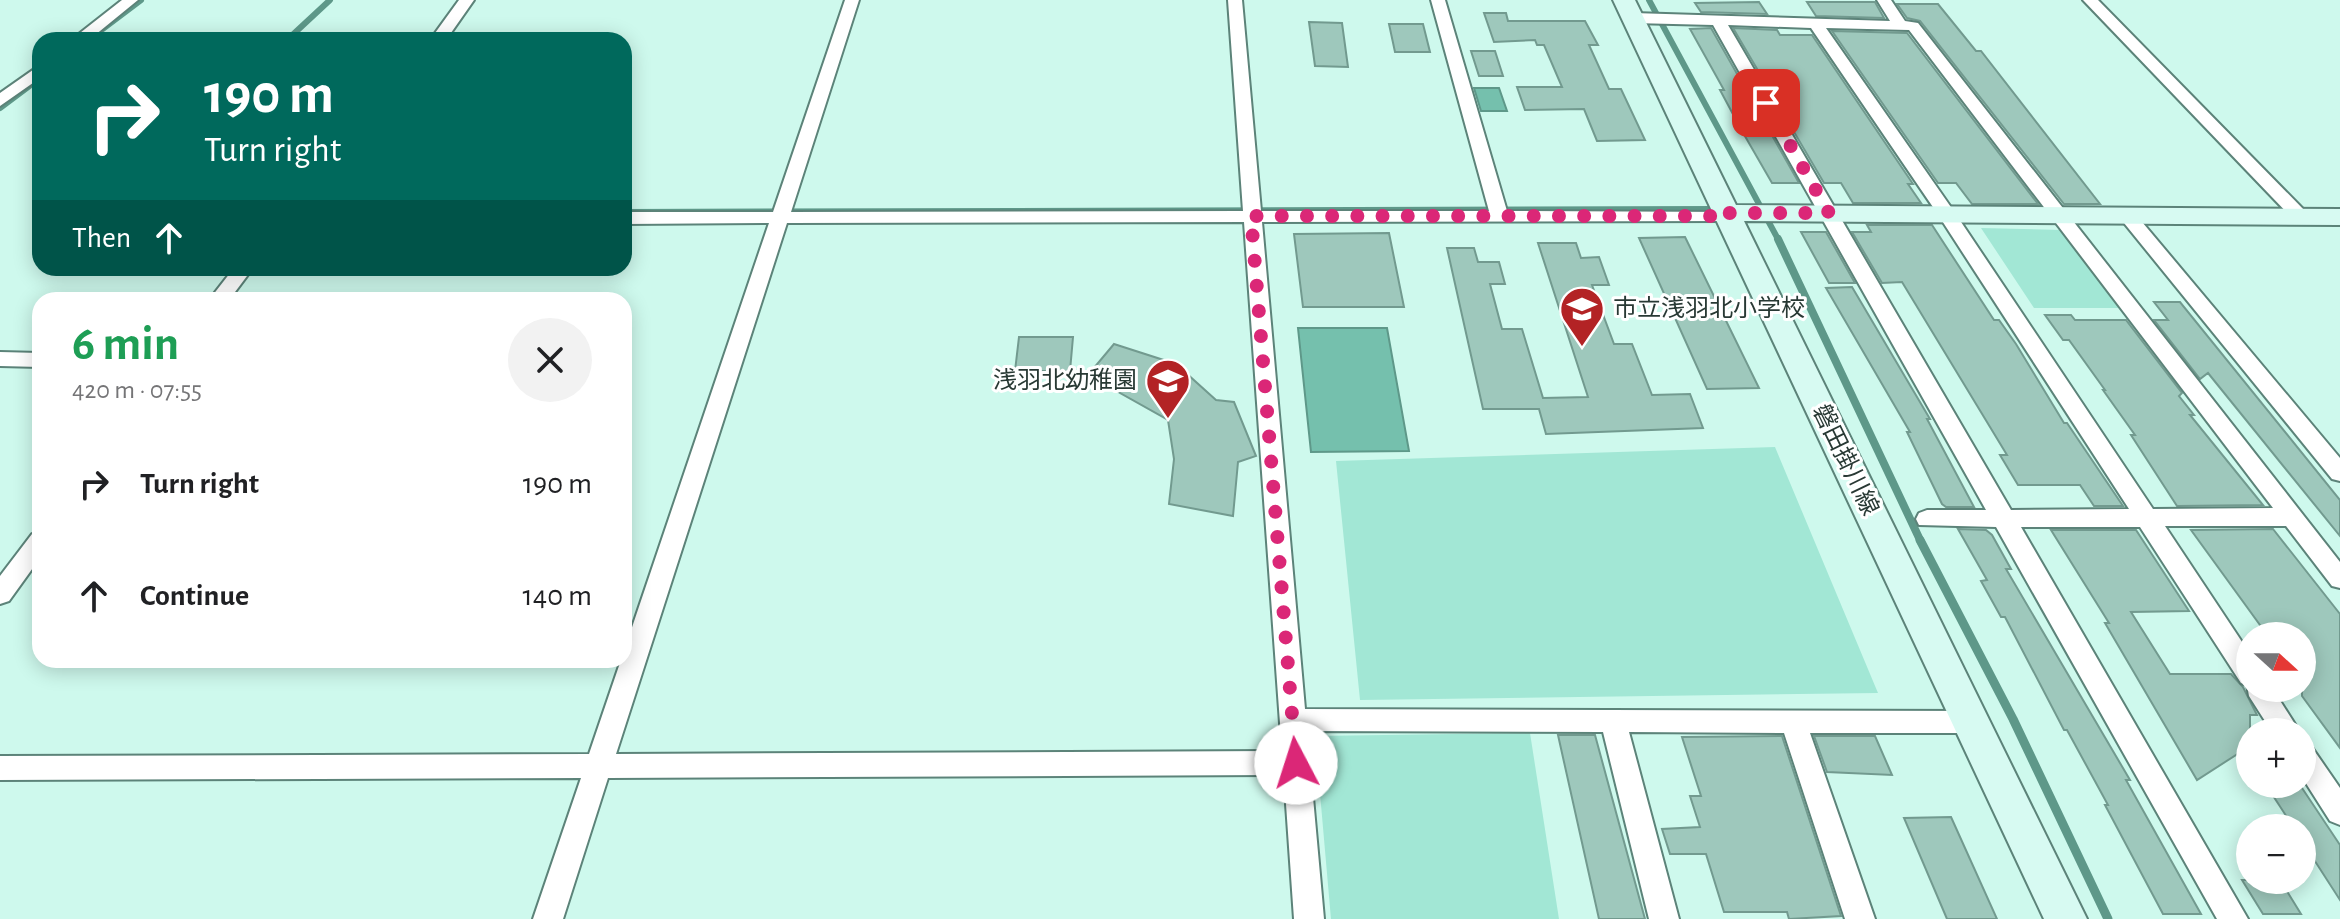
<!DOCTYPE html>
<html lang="en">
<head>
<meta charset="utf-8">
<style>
	:root { --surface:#fff; --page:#f2f2f2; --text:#202124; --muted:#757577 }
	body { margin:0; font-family:"Alegreya Sans","Noto Sans JP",sans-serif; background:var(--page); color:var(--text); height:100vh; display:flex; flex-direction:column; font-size:30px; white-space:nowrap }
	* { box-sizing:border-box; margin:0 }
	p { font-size:26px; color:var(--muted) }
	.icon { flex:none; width:44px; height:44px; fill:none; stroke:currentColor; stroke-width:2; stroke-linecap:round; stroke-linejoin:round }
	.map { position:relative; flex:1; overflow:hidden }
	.sheet { position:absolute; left:32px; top:292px; width:600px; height:376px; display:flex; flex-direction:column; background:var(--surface); border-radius:24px; box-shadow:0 4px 20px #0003 }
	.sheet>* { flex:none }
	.top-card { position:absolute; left:32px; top:32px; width:600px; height:244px; border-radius:24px; box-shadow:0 4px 20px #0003; background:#00695c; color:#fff; overflow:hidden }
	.needle { width:52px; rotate:111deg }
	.controls { position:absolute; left:2236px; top:622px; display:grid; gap:16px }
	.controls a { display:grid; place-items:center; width:80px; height:80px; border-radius:50%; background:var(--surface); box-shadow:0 4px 20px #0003; font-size:40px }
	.pin { position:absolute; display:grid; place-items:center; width:68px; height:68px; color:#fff; margin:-34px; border-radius:16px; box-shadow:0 4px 12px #0006 }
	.me { position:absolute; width:88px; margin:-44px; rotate:355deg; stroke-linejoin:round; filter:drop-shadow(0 0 6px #0008) }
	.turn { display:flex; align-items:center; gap:28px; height:168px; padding:0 40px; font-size:36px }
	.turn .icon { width:104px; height:104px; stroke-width:2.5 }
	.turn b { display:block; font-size:56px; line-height:68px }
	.then { display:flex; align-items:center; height:76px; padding:0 40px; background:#0003; gap:16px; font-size:30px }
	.round { display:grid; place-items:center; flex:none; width:84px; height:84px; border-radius:42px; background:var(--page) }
	.overview { display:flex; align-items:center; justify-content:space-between; height:136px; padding:0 40px }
	h1 { font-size:48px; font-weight:600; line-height:60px; color:#1e9e55 }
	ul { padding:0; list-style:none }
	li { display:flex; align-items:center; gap:24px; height:112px; padding:0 40px }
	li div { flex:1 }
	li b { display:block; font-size:30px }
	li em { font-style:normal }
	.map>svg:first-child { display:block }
	.green { fill:#a2e7d5 }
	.water { fill:#75c0ad; stroke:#5e9889; stroke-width:2 }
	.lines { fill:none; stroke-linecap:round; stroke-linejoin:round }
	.stream-far2 { stroke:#5e9889; stroke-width:6 }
	.stream-far1 { stroke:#5e9889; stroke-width:8 }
	.stream { stroke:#5e9889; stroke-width:9 }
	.building { fill:#9ec8bc; stroke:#729a8f; stroke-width:2 }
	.street-casing { stroke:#5c8379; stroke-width:4 }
	.secondary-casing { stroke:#5c8379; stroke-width:4 }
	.street { fill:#fff; fill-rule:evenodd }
	.secondary { fill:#d7faf2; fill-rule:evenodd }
	.route { stroke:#db2777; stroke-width:14; stroke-dasharray:0 25.2 }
	.labels { text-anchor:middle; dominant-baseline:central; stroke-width:6; stroke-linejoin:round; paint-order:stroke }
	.poi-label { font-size:24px; fill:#283934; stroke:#fff; text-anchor:start }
	.street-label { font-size:24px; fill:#283934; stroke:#fff }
</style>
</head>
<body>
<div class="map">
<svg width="2340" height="919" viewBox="0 0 2340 919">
	<rect width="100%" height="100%" fill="#cef9ed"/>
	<path class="green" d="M1981,228L2062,230L2121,308H2034Z
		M1775,447L1878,693L1360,700L1336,461Z
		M1530,733L1559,919H1331L1315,736Z"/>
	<path class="water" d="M1474,88H1499L1507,111H1481Z
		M1298,328H1387L1409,451L1311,452Z"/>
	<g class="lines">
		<path class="stream-far2" d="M1649,0L1779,241
			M88,40L141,0
			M287,40L330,0
			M0,108L40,78
			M624,212L1719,209"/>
		<path class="stream-far1" d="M1778,239L1921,542"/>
		<path class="stream" d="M1920,540L2013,719L2108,919"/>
	</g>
	<path class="building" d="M1759,2L1767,14L1701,12L1695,3Z
		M1807,2H1875L1884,18L1816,16Z
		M1897,4H1938L1976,51H1981L2100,204H2064L1920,21L1907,18Z
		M1484,13H1506L1508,21H1585L1598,45H1589L1609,89H1621L1645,140L1597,141L1584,109L1525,110L1517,87H1562L1544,45H1537L1535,40L1494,42Z
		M1309,22L1342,23L1348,67L1315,66Z
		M1389,24H1423L1430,52H1395Z
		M1711,28L1799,183H1772L1742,131L1720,90H1724L1690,29Z
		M1733,28L1777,30L1780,35H1812L1913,184H1908L1921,203H1853L1841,183H1824Z
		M1832,31L1907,33L2038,204H1972L1956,183H1938Z
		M1471,51H1495L1503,76H1479Z
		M1867,225H1932L1994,320H1999L2016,344L2064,423H2067L2123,506H2094L2080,485H2018L2000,455H2007L1902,282L1882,283L1852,232H1871Z
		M1801,232H1826L1855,283H1829Z
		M1389,233L1404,307H1303L1294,234Z
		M1685,237L1759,388L1707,389L1639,238Z
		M1538,243H1576L1581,258L1599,257L1609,285H1592L1614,344H1632L1652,395L1690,394L1703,428L1546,434L1539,409H1483L1447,248H1474L1478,262H1499L1505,284H1490L1502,329H1522L1543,398L1588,397Z
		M1852,287L1930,419H1927L1974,507H1946L1942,504L1907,432H1910L1826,288Z
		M2154,302H2180L2340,500V536L2208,373L2200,379L2154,320H2168Z
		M2045,315H2071L2075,320H2126L2182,393L2179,396L2194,415H2190L2263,505L2177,506L2131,435H2135L2103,390H2105L2069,340H2063Z
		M1019,337H1073L1070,371H1015Z
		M1114,344L1176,364L1216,400L1234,402L1256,456L1238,462L1233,516L1169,504L1174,459L1168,420L1088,375Z
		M1958,529L1986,530L1992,535L2011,569H2006L2130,780H2126L2201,914H2163L2105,805H2108L2067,730H2064L2005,617H2001L1981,581L1987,580Z
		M2273,529L2340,614V748L2302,696V636H2268L2191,530Z
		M2051,530H2136L2189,611L2131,612L2170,674H2231L2243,687L2257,715H2250V746L2197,780L2105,623H2109Z
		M1558,735H1595L1645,919H1599Z
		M1782,736L1841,916L1789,919L1787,912H1724L1706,854H1670L1662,829L1700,827L1690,796H1701L1682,737Z
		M1814,736H1875L1892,775L1827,772Z
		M2302,788L2340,845V900L2302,841V828H2294L2270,791Z
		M1951,817L1997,919H1947L1904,818Z
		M2242,880H2280L2301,914H2263Z"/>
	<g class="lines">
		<g class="street-casing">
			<path id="street" d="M122,0H138L89,40H71Z
				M459,0H474L446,40H430Z
				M845,0H859L791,212L1243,211L1228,0H1242L1261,211H1489L1431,0H1445L1507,211L1732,212L1735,216L1726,221L1262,222L1305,709L1972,711L1981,714L1985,722L1981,730L1972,733H1810L1875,919H1845L1784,733L1629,732L1679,919H1649L1603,732L1307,731L1324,919H1294L1284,775L608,778L563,919H533L581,778L0,780V756L589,754L621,660H624V651L769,223L624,224V212H773ZM1244,222L1282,751L616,754L787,223Z
				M1877,0H1891L1905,21L1918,23L2340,562V588L2332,586L2286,526H2165L2250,654V688H2272L2300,732H2272L2249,696L2247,685L2241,683L2140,527H2021L2248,919H2217L1996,527L1919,525L1916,519L1919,513L1927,510H1986L1713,25L1633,23L1625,18L1633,13L1890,21ZM1728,25L1811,28L1937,213L2129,509L2011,510ZM1826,28L1909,30L2273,508L2153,509L1955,213Z
				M2083,0H2098L2306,212L2309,216L2306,220H2294Z
				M40,65V78L0,106V93Z
				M2126,209L2132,210L2340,458V481L2332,479L2120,218L2117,214Z
				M234,268H253L229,300H209Z
				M0,352L40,353V367L0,366Z
				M40,531V558L9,601L0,604V576L32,534Z
				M2302,742L2311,746L2340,788V825L2330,821L2302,777Z"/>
		</g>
		<g class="secondary-casing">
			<path id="secondary" d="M1613,0H1635L1736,205L2340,209V225L1744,221L2087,919H2044Z"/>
		</g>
		<use href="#street" class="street"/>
		<use href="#secondary" class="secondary"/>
	</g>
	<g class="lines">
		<path class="route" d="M1296,763L1251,216H1726L1724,213H1829L1766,103"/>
	</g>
	<defs>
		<g id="school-pin" transform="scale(2.3)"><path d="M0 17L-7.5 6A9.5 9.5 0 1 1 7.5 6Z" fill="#b32325" stroke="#fff"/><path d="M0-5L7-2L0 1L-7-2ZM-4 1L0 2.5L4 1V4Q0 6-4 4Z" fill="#fff"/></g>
	</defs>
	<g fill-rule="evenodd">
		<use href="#school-pin" x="1582" y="309"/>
		<use href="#school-pin" x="1168" y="381"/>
	</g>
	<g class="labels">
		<g class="poi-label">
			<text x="1613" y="309">市立浅羽北小学校</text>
			<text x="1137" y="381" text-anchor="end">浅羽北幼稚園</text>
		</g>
		<g class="street-label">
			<text transform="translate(1845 460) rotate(64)">磐田掛川線</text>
		</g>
	</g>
</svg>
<div class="controls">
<a><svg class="needle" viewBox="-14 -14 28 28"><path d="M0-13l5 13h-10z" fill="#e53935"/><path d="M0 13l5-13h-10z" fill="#757577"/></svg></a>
<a>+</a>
<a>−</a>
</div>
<div class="pin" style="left:1766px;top:103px;background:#d93025"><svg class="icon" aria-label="arrive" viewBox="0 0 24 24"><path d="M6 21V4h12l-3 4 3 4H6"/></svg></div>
<svg class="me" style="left:1296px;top:763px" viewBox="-20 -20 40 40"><circle r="19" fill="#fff"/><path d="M0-13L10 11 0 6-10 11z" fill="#db2777"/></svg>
<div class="top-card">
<div class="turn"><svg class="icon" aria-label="right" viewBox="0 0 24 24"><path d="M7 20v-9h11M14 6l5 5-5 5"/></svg><div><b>190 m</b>Turn right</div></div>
<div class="then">Then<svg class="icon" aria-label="ahead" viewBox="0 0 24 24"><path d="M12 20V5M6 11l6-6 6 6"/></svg></div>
</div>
<section class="sheet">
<div class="overview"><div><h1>6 min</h1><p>420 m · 07:55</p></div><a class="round"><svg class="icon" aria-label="close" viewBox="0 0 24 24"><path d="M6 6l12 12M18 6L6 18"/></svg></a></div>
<ul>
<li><svg class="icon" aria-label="right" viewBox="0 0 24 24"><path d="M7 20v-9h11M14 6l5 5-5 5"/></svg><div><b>Turn right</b></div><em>190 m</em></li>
<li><svg class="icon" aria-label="ahead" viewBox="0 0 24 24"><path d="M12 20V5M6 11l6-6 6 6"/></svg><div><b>Continue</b></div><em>140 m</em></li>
</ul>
</section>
</div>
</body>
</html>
